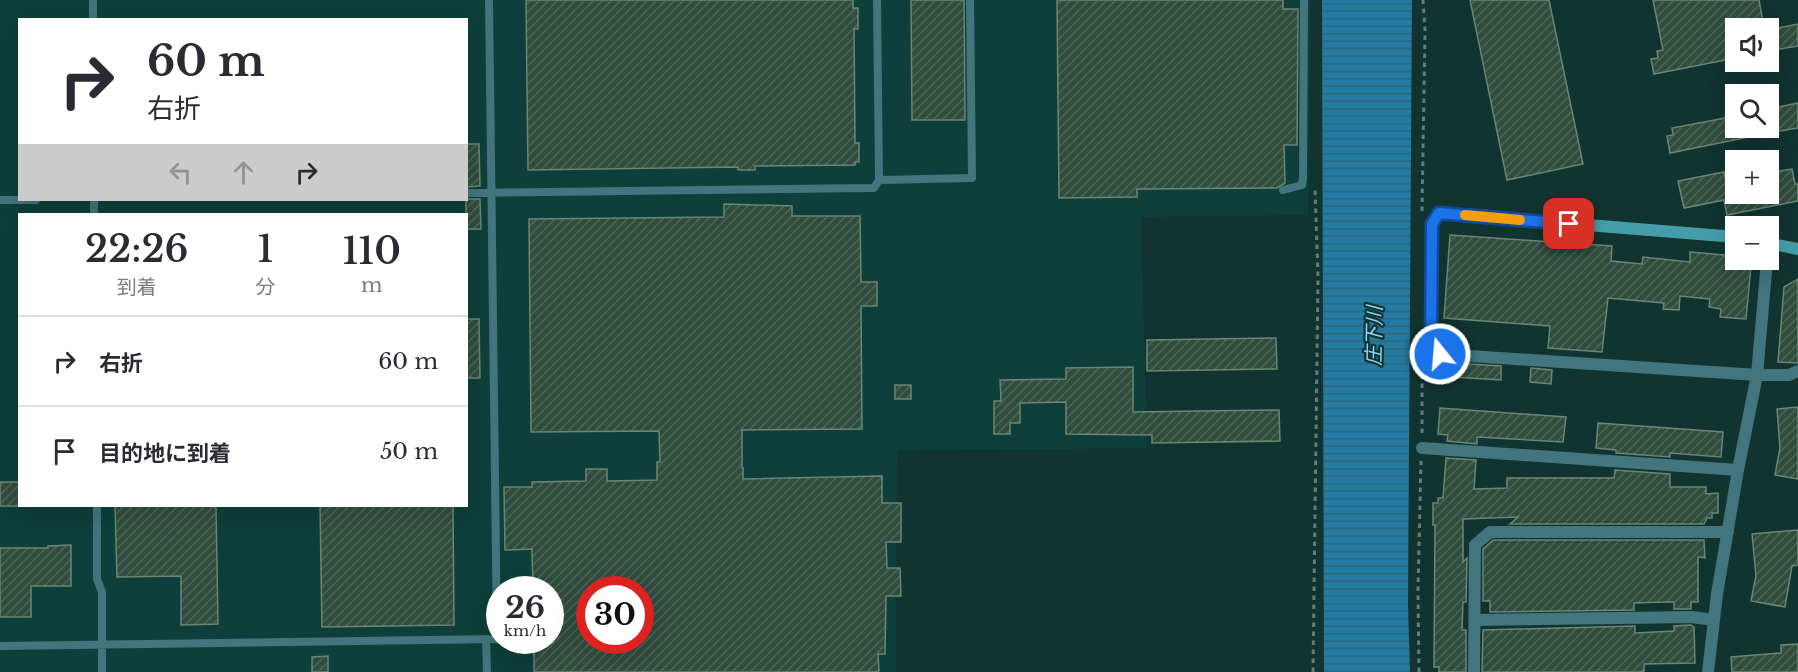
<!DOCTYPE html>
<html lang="ja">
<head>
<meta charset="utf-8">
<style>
	:root { --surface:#fff; --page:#f7f7f7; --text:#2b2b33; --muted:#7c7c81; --line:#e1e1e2 }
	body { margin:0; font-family:"Libre Baskerville","Noto Sans JP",serif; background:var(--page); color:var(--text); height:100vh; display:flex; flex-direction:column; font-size:22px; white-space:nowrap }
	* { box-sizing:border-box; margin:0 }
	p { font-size:20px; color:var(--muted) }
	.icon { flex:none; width:33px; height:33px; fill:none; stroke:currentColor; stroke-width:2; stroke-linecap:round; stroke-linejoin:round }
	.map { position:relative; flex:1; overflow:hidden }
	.side { position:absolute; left:18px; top:213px; width:450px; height:294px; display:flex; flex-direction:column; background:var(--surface); border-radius:0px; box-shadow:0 6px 24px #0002 }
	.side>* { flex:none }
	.top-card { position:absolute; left:18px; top:18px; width:450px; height:183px; border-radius:0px; box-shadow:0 6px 24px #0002; background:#fff; color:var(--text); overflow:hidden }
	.buttons { position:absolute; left:1725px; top:18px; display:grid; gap:12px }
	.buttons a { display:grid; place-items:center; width:54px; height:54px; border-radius:0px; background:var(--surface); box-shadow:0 6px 24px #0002; font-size:30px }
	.speed { position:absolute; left:486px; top:576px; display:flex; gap:12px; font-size:30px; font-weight:700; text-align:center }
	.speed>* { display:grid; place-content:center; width:78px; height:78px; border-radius:50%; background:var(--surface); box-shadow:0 6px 24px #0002; line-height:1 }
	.speed small { font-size:15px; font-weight:400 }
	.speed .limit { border:9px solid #d22; background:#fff; color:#111 }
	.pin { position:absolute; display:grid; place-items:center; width:51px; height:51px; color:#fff; margin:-26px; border-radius:12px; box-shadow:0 3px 9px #0006 }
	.me { position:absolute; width:66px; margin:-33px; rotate:343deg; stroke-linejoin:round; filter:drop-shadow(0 0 4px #0008) }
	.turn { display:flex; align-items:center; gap:21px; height:126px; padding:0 30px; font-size:27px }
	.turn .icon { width:78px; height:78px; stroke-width:2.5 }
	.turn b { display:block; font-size:42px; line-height:51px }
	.lanes { display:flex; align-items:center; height:57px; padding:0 30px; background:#0003; justify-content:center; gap:30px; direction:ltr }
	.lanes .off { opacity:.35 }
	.eta { display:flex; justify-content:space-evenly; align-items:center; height:102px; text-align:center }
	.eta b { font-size:36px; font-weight:600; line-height:42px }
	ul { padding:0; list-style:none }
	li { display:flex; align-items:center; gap:18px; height:90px; padding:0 30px; border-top:2px solid var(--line) }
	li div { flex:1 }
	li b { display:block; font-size:22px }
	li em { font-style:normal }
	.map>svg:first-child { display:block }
	.built { fill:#0e3f3a; fill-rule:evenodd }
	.water { fill:url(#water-rules) }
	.building { fill:url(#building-hatch); stroke:#698676; stroke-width:1.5; fill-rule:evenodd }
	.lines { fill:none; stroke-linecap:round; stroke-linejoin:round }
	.path { stroke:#627e7b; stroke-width:3; stroke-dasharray:4.5 4.5; stroke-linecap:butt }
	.lane { stroke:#42757d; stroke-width:8 }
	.street { stroke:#42757d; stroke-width:12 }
	.secondary { stroke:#459daa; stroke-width:12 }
	.route-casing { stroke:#114b97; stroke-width:15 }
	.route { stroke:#1a73e8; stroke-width:10 }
	.slow { stroke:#f59e0b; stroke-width:10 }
	.labels { text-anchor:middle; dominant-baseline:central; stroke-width:4.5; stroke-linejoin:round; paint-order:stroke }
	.water-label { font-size:20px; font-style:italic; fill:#89d5fc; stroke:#113430 }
</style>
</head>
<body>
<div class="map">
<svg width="1798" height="672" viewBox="0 0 1798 672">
	<defs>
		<pattern id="water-rules" width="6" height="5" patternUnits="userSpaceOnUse" patternTransform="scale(1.5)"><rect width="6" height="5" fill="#227ba2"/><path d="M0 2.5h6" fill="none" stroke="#306378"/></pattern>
		<pattern id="building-hatch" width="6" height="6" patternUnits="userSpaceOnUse" patternTransform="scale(1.5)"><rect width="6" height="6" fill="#304c3d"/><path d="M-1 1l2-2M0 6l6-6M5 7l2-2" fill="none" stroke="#4d6659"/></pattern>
	</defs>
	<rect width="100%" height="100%" fill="#113430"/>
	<path class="built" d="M0,0H1310L1308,215L1141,217L1147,448L897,451L896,672H0ZM20,20H466V200H20ZM20,214H466V506H20ZM500,590H550V640H500ZM590,590H640V640H590Z"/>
	<path class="water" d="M1322,0H1412L1408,605L1410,672H1324Z"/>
	<path class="building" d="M526,0H853V8H858V29H854L855,143H859V162H855V165L755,166V170H738V167L528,170Z
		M911,0H964L965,120H912Z
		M1057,0H1283V9H1298L1297,145H1284L1285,183L1277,188L1137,189V197L1059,198Z
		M1470,0H1549L1583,164L1507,180Z
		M1653,0H1759L1764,28H1736V58L1654,74L1651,59L1658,58L1657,51L1663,50Z
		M1798,24V46L1768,51V30Z
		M1798,103V128L1768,133V109Z
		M1736,116V128H1763L1764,134L1670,153L1667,136L1673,135L1672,128Z
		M466,144H479L480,186L466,187Z
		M1792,169L1795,184H1798V201L1727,215L1724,200L1684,208L1678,181L1724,172L1726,182L1736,180V194H1768V173Z
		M480,199L481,229H466V199Z
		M724,204L792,206V216H860L861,282H877V306H861L862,429L742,430V468H743V479L882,476V503H901V542H886L887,568H900L901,596H886L885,654H878L879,672H534V640H550V590H533L532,549L505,550L504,487H532V482L586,481V469H607V481L657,480V462H660L659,431L531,432L529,219L724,217ZM590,590H640V640H590Z
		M1450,235L1612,246L1611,261L1642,264L1643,257L1690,262V252L1736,256V260H1746L1751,266L1746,319L1720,317L1721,309L1709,307L1710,299L1680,296L1679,310L1663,309L1664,303L1608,298L1602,352L1548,348L1550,326L1444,318Z
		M1798,279V363L1778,362L1784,287Z
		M466,319H479L480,378H466Z
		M1276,338L1277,369L1147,371V340Z
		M1452,363L1501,366V380L1452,377Z
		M1133,367V412L1279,410L1280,441L1152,443V435L1066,434V402L1020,403V423H1010V434H994V401H1001L1000,380L1066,379V368Z
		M1531,368L1552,370L1551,384L1530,382Z
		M895,385H911V399H895Z
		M1798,407V479L1775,475L1780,448L1777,409Z
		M1440,408L1566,417L1563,442L1477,437V444L1447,441L1448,435L1438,434Z
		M1598,423L1723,432L1721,457L1670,453V457L1616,453V450L1596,448Z
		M1446,458L1476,460L1474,489L1507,488V478H1614L1615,470L1670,474V487H1706V494L1718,493V513H1712V518H1707L1704,524H1510L1518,517L1463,519V562L1467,558L1466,602H1463L1462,630H1466V672H1439V667H1434L1435,525H1433V503H1438V498H1443Z
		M0,482H20V506H0Z
		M115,506H216L218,624L181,625V576L117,577Z
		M320,506H453L454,625L322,627Z
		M1798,530V565L1792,566L1785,607L1751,601L1756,576L1752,534Z
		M1493,540H1704L1705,558L1698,557V602H1691V609H1674V602H1664L1634,603V610L1490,612V601H1483V549Z
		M71,545V586H31V617H0V548H48V546Z
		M1691,625L1694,627L1695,663L1644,664V672H1482L1483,630L1635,626V633L1674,631V626Z
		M1798,644V672H1732L1731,657L1781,653V645Z
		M328,656V672H312V657Z"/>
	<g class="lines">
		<path class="path" d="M1422,211L1425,30L1423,0
			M1422,433V356
			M1313,672L1318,277L1315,188
			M1419,672L1418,590L1421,461"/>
		<path class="lane" d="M93,0V20
			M877,0L879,180L972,178L970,0
			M1283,190L1302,185L1303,178L1304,0
			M466,193L874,188L879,180
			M0,200H36
			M94,200V214
			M97,506V579L102,592V672
			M486,639L487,672
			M0,646L497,639L489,0"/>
		<path class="street" d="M1439,213L1432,223L1431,345L1440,354L1757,375H1789L1798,371
			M1422,448L1738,470
			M1475,620L1692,617L1713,620
			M1474,672L1475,545L1490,532H1728
			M1708,672L1717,594L1738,470L1757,375L1767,260"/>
		<path class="secondary" d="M1439,213L1736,237
			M1768,243L1798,249"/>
	</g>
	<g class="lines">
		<g class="route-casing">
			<path id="route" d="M1440,354L1431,345L1432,224L1439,213L1569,224"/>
		</g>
		<use href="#route" class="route"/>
		<path class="slow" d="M1465,215L1520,220"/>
	</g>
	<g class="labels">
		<g class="water-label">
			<text transform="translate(1374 336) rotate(-89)">庄下川</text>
		</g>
	</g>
</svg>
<div class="buttons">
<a><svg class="icon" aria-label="sound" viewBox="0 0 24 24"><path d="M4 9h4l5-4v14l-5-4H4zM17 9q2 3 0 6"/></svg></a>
<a><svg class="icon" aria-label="search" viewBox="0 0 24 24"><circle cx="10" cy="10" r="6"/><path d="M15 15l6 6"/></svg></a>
<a>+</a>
<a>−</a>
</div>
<div class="speed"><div>26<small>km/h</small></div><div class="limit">30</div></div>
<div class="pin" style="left:1569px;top:224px;background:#d93025"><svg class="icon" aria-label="arrive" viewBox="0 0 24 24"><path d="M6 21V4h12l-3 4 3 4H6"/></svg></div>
<svg class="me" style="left:1440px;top:354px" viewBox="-20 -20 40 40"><circle r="17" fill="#1a73e8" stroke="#fff" stroke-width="3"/><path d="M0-11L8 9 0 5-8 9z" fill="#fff"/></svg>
<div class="top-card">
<div class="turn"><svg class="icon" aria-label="right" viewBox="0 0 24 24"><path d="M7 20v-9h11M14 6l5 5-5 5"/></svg><div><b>60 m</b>右折</div></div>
<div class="lanes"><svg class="icon off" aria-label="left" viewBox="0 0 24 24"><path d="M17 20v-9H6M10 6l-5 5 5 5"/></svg><svg class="icon off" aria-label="ahead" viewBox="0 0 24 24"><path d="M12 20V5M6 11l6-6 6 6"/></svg><svg class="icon" aria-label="right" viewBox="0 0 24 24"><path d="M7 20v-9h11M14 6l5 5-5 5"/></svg></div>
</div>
<section class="side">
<div class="eta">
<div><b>22:26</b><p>到着</p></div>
<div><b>1</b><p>分</p></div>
<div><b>110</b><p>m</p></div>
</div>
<ul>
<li><svg class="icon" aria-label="right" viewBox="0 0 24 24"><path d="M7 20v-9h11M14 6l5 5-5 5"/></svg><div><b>右折</b></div><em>60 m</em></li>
<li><svg class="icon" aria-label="arrive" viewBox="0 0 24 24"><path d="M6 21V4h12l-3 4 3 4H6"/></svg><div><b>目的地に到着</b></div><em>50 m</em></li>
</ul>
</section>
</div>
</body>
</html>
